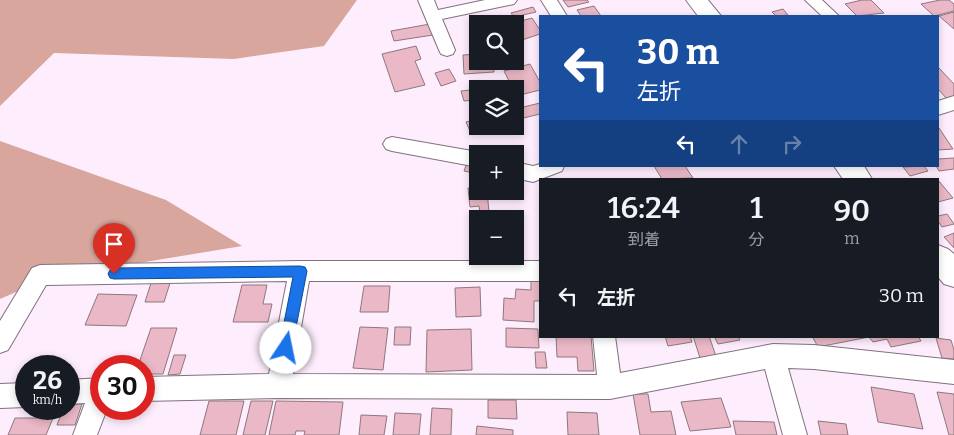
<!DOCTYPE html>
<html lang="ja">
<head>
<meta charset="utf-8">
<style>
	:root { --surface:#171b24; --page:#242831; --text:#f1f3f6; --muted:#9ea1a6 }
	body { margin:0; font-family:Bitter,"Noto Sans JP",serif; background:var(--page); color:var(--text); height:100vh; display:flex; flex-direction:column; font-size:19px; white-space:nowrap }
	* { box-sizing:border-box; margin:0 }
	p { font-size:16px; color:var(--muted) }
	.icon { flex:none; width:28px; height:28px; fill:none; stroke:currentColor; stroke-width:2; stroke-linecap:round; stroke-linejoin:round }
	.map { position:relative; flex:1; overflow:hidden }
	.drawer { position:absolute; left:539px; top:178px; width:400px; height:160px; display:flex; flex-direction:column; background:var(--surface); border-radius:0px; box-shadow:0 2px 8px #0003 }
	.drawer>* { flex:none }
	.guide { position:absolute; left:539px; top:15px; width:400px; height:152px; border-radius:0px; box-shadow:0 2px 8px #0003; background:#1a4fa0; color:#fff; overflow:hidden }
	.controls { position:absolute; left:469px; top:15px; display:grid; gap:10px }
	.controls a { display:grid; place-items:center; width:55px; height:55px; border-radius:0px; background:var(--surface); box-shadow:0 2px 8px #0003; font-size:25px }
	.speed { position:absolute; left:15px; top:355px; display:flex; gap:10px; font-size:25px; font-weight:700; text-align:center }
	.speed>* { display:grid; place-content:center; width:65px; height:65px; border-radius:50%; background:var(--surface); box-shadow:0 2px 8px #0003; line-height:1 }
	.speed small { font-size:12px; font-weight:400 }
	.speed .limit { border:8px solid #d22; background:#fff; color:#111 }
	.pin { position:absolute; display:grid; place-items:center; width:42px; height:42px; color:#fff; margin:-51px -21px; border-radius:50% 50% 50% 0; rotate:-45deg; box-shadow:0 0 5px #0007 }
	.pin .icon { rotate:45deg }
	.me { position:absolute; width:55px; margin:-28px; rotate:11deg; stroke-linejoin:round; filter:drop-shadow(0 0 4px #0008) }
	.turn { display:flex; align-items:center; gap:18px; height:105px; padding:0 15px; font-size:22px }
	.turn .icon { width:65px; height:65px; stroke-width:2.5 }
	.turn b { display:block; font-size:35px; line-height:42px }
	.lanes { display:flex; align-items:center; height:48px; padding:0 15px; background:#0003; justify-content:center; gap:25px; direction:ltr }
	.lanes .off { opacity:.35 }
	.eta { display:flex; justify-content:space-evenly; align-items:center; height:85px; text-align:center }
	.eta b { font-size:30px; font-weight:600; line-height:35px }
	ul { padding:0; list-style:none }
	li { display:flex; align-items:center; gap:15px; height:65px; padding:0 15px }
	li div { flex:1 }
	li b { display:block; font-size:19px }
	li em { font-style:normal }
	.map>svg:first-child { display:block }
	.forest { fill:#d8a69d }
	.building { fill:#eab8c6; stroke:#8d787d }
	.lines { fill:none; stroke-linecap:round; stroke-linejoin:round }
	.minor-casing { stroke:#817280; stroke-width:2 }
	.trunk-casing { stroke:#817280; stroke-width:2 }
	.minor { fill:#fff; fill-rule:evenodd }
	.trunk { fill:#fff; fill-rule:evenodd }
	.route { fill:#1a73e8; stroke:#114b97 }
</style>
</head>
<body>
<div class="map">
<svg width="954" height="435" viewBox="0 0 954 435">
	<rect width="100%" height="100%" fill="#feedfd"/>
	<path class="forest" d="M0,0H357L324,46L234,59L54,53L0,106Z
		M0,141L166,200L242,246L48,278L0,299Z"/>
	<path class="building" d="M563,0H587L589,2L568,7Z
		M862,0H871L884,13L857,16L845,4Z
		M940,0H949L954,4V11L934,16L921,4Z
		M594,6L601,16H581L577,10Z
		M533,7L536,12L514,17L511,13Z
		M783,9L788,15L776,16L772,12Z
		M954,12V29L939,16Z
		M532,18L540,30V34L516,42L515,24H510Z
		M430,24L433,35L394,41L391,31Z
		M416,46L421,59L415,61L425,85L395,92L382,54Z
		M478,54V61H493L494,72L464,74L463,55Z
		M530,64L540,82V90L516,96L515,89H513L504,71Z
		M938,67L954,84V98L947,99L938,89Z
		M449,69L456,81L441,86L435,73Z
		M471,90L473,100L464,101L461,91Z
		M540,103V114L515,120V109Z
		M478,119V126H486L470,131L466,122Z
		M489,126H510V127L491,132Z
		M938,128H939L953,149L938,150Z
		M954,158V169L939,171L936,166L938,159Z
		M467,163L478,166V174L464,171Z
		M654,166H685L693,178L662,179Z
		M924,166L928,171L910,176L903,167Z
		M938,180L953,198L938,202Z
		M468,188H478V191H487L489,212L480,213L479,206L470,207Z
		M947,214L954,224L942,227L938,221V216Z
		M954,233V248L944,237Z
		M531,281H540V301H534V322L503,320L504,298L515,299L516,289L531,290Z
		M151,283H170L164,302H145Z
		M242,285H267L263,304H272L268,322H233Z
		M364,286H390L388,312H360Z
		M480,287L481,316L456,317L455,288Z
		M98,294L137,295L126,326L85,325Z
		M360,327L388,328L383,370L353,368Z
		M395,327H411L410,345H394Z
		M151,328H177L163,374H144V366H138Z
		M506,328L538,329L539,348L506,347Z
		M471,329L472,370L426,372L427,330Z
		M556,336H591L594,371H578L577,357H557Z
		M665,336H690L692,342L668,346Z
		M693,336H709L717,359L701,361Z
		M714,336H738L740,340L718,344Z
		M812,336H918L921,341L891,347L887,339L873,342L869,337L818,347Z
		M936,338L951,340L954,350V359L942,358Z
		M535,352H545L547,368H536Z
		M174,355H186L180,374L168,375Z
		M871,387L914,394L923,429L878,422Z
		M937,392L954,394V435H949Z
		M633,394H648L651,412L671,411L676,435H640Z
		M721,398L731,427L690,431L681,402Z
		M488,400H516L517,419L488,418Z
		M209,401H244L236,435H200Z
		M251,401H273L265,435H243Z
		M276,401L343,402L339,435H304L305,431H296L295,435H269Z
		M69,404H82L75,425H57L63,409H69Z
		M432,408L452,409L451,435H430Z
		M567,412L597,413L599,435H568Z
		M395,413L421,414L419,435H393Z
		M361,415L387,416L384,435H359Z
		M15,418H53L46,435H8Z
		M733,421L774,422L777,435H736Z
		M818,421L846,424L848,435H821Z
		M477,426L513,430V435H476Z"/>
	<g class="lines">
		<g class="minor-casing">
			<path id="minor" d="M418,0H434L438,10L485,0H517L514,4L509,5L442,19L455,50L453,54L447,56L441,54L439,50Z
				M541,0H557L567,16H551Z
				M805,0H822L839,16H822Z
				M954,96V110L938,115V101Z
				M392,137L478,152L482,154H478V167L392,151L386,149L383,144L386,139Z
				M515,162L533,166L540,164V166H564L562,171L533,182L515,178Z
				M300,261H540V281H309L293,374L597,375L593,336H615L620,373L773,344L814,345L954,360V384L814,369L788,368L807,435H783L765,369L610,399L279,398L144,401V377L269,374L287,281L46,285L8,350L0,353V321L32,268L40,265Z
				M101,378V409H107L97,435H73L85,403L69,404V380Z
				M26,383V407L0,408V384Z"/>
		</g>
		<g class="trunk-casing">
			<path id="trunk" d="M686,0H708L721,16H698Z
				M834,166H864L872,179H843Z
				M938,245L948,249L954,254V287L944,284L938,277Z"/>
		</g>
		<use href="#minor" class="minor"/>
		<use href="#trunk" class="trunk"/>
	</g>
	<path class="route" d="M300,266L305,267L307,271L292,348L290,352L286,354L281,352L279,348L293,277L114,279L110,278L108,274L110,270L114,268Z"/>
</svg>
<div class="controls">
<a><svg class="icon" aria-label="search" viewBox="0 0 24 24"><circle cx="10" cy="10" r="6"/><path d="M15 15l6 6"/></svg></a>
<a><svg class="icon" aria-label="layers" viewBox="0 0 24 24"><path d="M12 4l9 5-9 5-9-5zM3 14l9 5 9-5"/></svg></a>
<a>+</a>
<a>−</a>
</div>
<div class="speed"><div>26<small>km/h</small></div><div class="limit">30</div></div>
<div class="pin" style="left:114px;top:274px;background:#d93025"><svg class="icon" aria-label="arrive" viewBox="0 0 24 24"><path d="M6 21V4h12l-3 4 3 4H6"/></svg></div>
<svg class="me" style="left:286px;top:348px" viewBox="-20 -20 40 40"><circle r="19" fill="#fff"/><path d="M0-13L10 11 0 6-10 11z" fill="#1a73e8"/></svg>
<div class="guide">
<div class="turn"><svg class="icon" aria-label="left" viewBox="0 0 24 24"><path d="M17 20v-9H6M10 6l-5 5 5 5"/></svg><div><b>30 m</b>左折</div></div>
<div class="lanes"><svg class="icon" aria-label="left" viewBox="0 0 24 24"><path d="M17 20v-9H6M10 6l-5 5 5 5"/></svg><svg class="icon off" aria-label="ahead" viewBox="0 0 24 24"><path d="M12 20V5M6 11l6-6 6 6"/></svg><svg class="icon off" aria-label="right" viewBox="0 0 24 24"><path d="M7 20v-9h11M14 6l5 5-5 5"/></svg></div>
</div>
<section class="drawer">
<div class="eta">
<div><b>16:24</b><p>到着</p></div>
<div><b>1</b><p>分</p></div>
<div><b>90</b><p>m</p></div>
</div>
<ul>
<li><svg class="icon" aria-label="left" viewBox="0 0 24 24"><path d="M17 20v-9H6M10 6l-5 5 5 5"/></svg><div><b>左折</b></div><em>30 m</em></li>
</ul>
</section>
</div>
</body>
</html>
